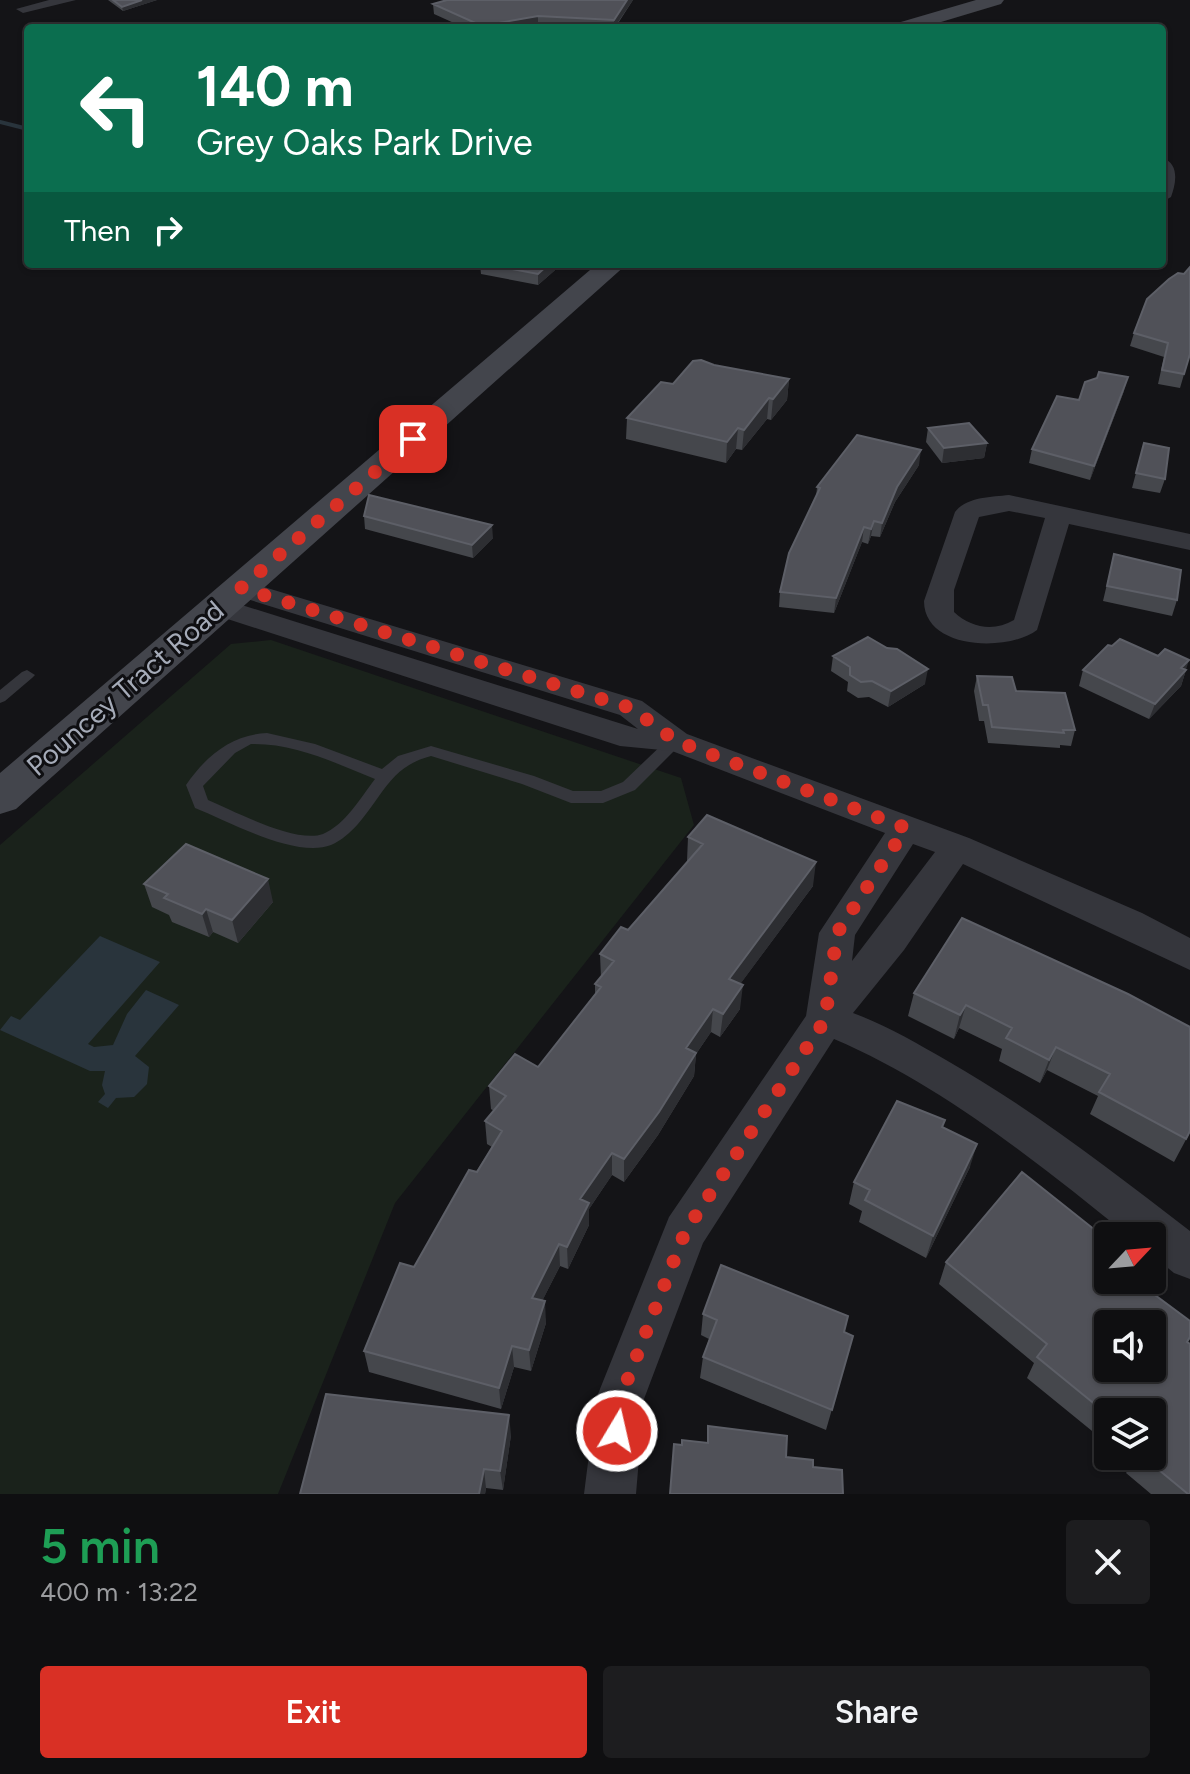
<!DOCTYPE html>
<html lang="en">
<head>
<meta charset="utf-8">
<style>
	:root { --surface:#0f0f11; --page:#1d1d1f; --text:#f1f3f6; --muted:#9b9c9f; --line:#2f2f31; --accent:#d93025 }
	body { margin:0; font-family:Figtree,sans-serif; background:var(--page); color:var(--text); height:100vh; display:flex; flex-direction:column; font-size:30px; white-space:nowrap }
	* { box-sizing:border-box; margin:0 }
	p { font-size:26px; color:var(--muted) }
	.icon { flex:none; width:44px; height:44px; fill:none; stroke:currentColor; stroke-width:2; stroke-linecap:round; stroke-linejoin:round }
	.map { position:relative; height:1494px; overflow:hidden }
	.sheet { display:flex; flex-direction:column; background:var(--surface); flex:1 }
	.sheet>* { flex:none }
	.guide { position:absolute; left:24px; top:24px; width:1142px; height:244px; border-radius:8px; box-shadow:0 2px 6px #0004,0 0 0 2px var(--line); background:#0b6e4f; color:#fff; overflow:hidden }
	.needle { width:52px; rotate:64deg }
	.fabs { position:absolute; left:1094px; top:1222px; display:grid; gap:16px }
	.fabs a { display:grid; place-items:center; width:72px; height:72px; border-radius:8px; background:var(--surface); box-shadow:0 2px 6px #0004,0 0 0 2px var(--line); font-size:40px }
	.pin { position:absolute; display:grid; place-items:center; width:68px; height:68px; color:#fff; margin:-34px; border-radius:16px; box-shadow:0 4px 12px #0006 }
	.me { position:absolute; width:88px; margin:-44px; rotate:9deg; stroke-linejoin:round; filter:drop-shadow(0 0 6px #0008) }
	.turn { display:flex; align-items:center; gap:28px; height:168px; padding:0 40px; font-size:36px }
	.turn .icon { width:104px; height:104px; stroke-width:2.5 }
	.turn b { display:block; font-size:56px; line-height:68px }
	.then { display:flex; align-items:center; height:76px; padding:0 40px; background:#0003; gap:16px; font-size:30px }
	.round { display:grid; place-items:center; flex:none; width:84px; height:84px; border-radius:8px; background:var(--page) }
	.overview { display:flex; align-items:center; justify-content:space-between; height:136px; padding:0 40px }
	h1 { font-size:48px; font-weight:600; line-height:60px; color:#1e9e55 }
	.action { display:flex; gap:16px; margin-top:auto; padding:16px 40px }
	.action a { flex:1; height:92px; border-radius:8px; background:var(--accent); color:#fff; font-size:32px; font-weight:600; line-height:92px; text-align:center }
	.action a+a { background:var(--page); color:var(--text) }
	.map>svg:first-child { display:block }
	.green { fill:#1a221b }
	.water { fill:#29343c }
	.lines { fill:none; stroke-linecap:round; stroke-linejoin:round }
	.stream { stroke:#29343c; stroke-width:4 }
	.lane { fill:#35363c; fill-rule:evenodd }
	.street { fill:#35363c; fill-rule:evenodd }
	.secondary { fill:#43454c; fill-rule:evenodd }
	.wall { fill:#45474c }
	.shaded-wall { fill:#2d2e32 }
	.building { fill:#505158; stroke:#5d5f67; stroke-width:2; fill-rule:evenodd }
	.route { stroke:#d93025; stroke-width:14; stroke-dasharray:0 25.2 }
	.labels { text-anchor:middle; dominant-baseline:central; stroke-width:6; stroke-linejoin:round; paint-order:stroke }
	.street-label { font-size:28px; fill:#a5abb8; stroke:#0f0f12 }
</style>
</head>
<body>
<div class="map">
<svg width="1190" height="1494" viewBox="0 0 1190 1494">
	<rect width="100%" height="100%" fill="#141417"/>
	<path class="green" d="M271,640L681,778L694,825L395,1203L278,1494H0V845L231,644Z"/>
	<path class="water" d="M100,936L160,962L88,1044L94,1047L113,1045L127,1014L146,990L179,1005L135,1056L149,1067L147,1084L134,1097L116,1098L108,1108L98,1102L105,1094L102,1085L105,1071H90L0,1030L11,1016L20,1020Z"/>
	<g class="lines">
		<path class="stream" d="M0,122L28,129"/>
		<path class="lane" d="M27,670L35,675L32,678L5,701L0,703V690L22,672Z
			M267,733L315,744L382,769L398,756L431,746L534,776L573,791H601L623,782L670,737H682L684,741L635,790L603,803H571L522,784L431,756C405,763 394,775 379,796C366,814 352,836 331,845C296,859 228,821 195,808L186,785C206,756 231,735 267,733ZM251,744C295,743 335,763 375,779C361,797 345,825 323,834C296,844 234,811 208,800L203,786L235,753Z"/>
		<path class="street" d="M49,0H76L23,13L16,9Z
			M714,23L724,28H708Z
			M1162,158C1180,163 1176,184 1171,197L1162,202Z
			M1009,495L1190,534V550L1069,524L1037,630C1008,652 924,650 924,601L955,512C966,497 991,497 1009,495ZM1009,511L1045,518L1014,620C994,632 971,628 954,612V590L979,517Z
			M241,580L642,701L687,734L969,838L1142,913L1190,938V970L963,864L904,950L853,1013C886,1025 916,1043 946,1060C1032,1109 1111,1170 1190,1231V1279L1174,1273L1152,1255V1236H1129C1038,1163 942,1085 834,1039L703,1243L644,1399L636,1494H584L596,1399L669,1217L806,1016L819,933L885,833L672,751L620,746L209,613L205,607L209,601L219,598L229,601L638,729L620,715L231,594L227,588L231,582ZM913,844L935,852L852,961L855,935Z"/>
		<path class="secondary" d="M976,0H1004L1001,4L921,28H892L894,24Z
			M597,264H627L16,809L0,814V773Z"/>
	</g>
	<path class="wall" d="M108,0H157L123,11Z
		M447,0H633L615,28L538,26L526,28H465L434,14L433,4Z
		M480,264H562L538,285L481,274Z
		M1184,274L1190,354L1180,388L1158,384L1164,357L1130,346L1134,333Z
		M714,365L789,379L787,400L771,420L767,419L742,450L736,449L726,463L626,439L627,418L673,384Z
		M1124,391L1090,480L1029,463L1032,449L1079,400Z
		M928,428L987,443L984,458L942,463L926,442Z
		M1144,443L1165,479L1160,493L1132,488Z
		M919,465L895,502L880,537L871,536L868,544L862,542L834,613L779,607L780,592L816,498L817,487Z
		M364,516L493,538L473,558L365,529Z
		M1114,554L1177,600L1172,616L1103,601Z
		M833,656L925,684L888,707L869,697L858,698L847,691L848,682L831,671Z
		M1083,670H1186L1181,686L1149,719L1079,686Z
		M977,676L1016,691L1075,730L1071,746L1060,745V748L988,743L984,721H979L974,691Z
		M688,837L813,886L740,984V1009L720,1037L711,1032L696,1054L694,1076L658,1135L624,1182L612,1175L589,1209V1225L568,1269L560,1266L542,1301L546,1323L531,1371L514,1367L501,1409L369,1372L364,1351L414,1267L492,1147L487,1144L485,1121L494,1111L491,1109L489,1086L538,1067L595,994V984L601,978L600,954L628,930L688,861H687Z
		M144,884L273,902L238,943L213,932L209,937L172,922L169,915L152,907Z
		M962,918L1190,1132L1174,1162L1090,1114L1098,1096L1047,1070L1040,1083L999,1061L1002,1049L959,1028L954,1039L908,1016L914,993Z
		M943,1127L970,1167L926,1258L859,1222L862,1211L849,1204L854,1182Z
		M1098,1237L1163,1285L1157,1297L1190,1321V1338L1188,1342L1190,1494H1151L1126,1473L1132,1464L1123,1456H1152V1412H1108V1444L1027,1378L1034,1363L939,1284L946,1262Z
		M703,1314L844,1332L853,1336L826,1430L700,1378L703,1357L709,1339L701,1335Z
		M511,1435L503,1490L486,1488L485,1494H300Z"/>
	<path class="shaded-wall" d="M142,0H157L123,11L122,7Z
		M627,0H633L614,28V20Z
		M538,16V26L526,28H482V26Z
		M549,264H562L538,285V274Z
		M1128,377L1124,391L1090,480L1094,466Z
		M789,379L787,400L771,420L773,399Z
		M769,398L767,419L742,450L744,430Z
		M738,428L736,449L726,463L727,442Z
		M987,443L984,458L942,463L944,448Z
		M921,450L919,465L895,502L880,537L882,523L897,487Z
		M874,521L871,536L868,544L871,529Z
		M492,525L493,538L473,558L472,545Z
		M864,527L862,542L834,613L836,598Z
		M1189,660L1181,686L1149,719L1155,704L1181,668Z
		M928,669L925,684L888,707L891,691Z
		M816,862L813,886L727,1002L729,979Z
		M268,879L273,902L238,943L232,920Z
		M206,909L213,932L209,937L202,914Z
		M743,985L740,1009L720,1037L723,1014Z
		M966,1005L959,1028L954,1039L960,1015Z
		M713,1009L711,1032L696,1054L694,1076L658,1135L624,1182V1159L686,1048Z
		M1056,1047L1047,1070L1040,1083L1049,1060Z
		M977,1144L970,1167L926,1258L933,1236Z
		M612,1153V1175L589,1209V1225L568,1269L567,1247L580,1199Z
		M559,1244L560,1266L533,1319L532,1298Z
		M545,1301L546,1323L531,1371L529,1350Z
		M512,1346L514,1367L501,1409L499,1388Z
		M509,1415L511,1435L503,1490L500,1471Z
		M484,1469L486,1488L485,1494H479Z"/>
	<path class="building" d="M113,0H142L122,7Z
		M447,0H627L614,20L538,16L482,26L433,4Z
		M486,264H549L538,274Z
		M1190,267V354L1184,374L1162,370L1168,343L1134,333L1147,299L1169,279L1178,273L1184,274Z
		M701,360L714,365L789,379L773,399L769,398L744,430L738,428L727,442L627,418L661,382L673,384L693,361Z
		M1099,372L1128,377L1094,466L1032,449L1057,396L1079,400L1085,382L1097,378Z
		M969,423L987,443L944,448L928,428Z
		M857,435L921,450L897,487L882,523L874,521L871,529L864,527L836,598L780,592L789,553L820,488L817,487Z
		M1144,443L1169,448L1165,479L1136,473Z
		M369,495L492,525L472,545L364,516Z
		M1114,554L1181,570L1177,600L1107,586Z
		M868,637L887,648L897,649L928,669L891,691L872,681L861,682L850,675V667L833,656Z
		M1120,639L1158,656L1165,649L1189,660L1181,668L1186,670L1155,704L1083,670L1108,645L1112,646Z
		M977,676L1012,677L1016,691L1065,693L1075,730H1063L1064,733L992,727L988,705H983Z
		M707,815L816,862L729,979L743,985L723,1014L713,1009L686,1048L696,1053L659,1112L624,1159L612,1153L580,1199L589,1203L567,1247L559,1244L532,1298L545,1301L529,1350L512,1346L499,1388L364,1351L400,1263L414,1267L469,1170L477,1172L502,1131L485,1121L506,1096L489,1086L515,1054L538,1067L601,987L595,984L614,961L600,954L621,927L628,930L703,844L688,837Z
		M186,844L268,879L232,920L206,909L202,914L164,898L168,894L144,884Z
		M962,918L1128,994L1190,1027V1131L1186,1139L1099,1092L1110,1074L1056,1047L1049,1060L1006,1038L1012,1028L966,1005L960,1015L914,993Z
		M897,1101L945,1120L942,1127L977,1144L933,1236L865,1200L870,1190L854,1182Z
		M1022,1172L1100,1234L1097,1237L1108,1245V1280H1152V1277L1163,1285L1155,1295L1190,1321V1337L1187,1342L1190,1344V1494H1188L1142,1456H1152V1412H1108V1415L1037,1357L1047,1344L946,1262ZM1108,1324H1152V1368H1108Z
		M721,1265L848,1316L844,1332L853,1336L832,1410L703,1357L717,1320L703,1314Z
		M326,1394L509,1415L500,1471L484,1469L479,1494H300Z
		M708,1426L787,1436L786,1457L813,1460V1467L842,1470L843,1494H670L674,1444L682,1445V1440L708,1443Z"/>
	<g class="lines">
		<path class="route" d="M413,439L241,588L631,708L676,741L906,828L837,933L825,1020L685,1232L620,1399L617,1431"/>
	</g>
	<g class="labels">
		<g class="street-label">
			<text transform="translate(125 688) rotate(-41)">Pouncey Tract Road</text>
		</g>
	</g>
</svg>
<div class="fabs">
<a><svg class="needle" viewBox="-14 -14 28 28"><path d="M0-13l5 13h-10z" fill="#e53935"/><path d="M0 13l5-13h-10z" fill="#9b9c9f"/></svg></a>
<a><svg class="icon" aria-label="sound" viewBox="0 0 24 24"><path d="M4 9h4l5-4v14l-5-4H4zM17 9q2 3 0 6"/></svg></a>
<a><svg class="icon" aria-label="layers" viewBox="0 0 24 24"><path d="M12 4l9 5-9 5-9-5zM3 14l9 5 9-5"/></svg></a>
</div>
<div class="pin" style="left:413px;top:439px;background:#d93025"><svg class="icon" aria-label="arrive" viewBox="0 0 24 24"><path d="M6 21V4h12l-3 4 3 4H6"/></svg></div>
<svg class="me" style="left:617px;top:1431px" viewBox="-20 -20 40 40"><circle r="17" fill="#d93025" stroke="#fff" stroke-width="3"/><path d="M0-11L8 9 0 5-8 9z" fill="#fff"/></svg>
<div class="guide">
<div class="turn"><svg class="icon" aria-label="left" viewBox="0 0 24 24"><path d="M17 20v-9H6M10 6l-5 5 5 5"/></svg><div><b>140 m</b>Grey Oaks Park Drive</div></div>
<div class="then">Then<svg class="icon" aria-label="right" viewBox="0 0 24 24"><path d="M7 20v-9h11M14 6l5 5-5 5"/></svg></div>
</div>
</div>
<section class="sheet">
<div class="overview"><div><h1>5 min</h1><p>400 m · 13:22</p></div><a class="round"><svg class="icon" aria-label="close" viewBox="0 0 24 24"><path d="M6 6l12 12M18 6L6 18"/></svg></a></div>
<div class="action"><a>Exit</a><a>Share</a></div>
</section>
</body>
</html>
